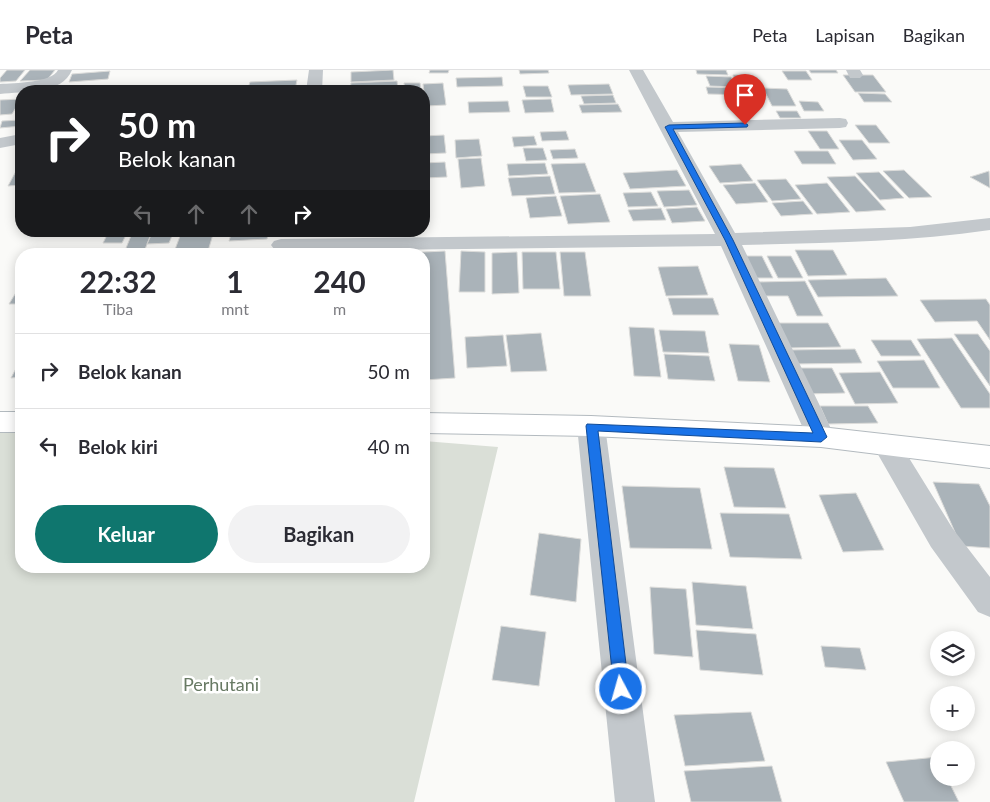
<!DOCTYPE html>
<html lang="id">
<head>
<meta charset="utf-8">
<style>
	:root { --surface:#fff; --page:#f2f2f3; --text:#2b2b33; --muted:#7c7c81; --line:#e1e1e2; --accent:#0f766e }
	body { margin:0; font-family:Lato,sans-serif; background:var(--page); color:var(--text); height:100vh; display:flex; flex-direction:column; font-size:19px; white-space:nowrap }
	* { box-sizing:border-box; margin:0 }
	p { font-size:16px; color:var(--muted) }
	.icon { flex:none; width:28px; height:28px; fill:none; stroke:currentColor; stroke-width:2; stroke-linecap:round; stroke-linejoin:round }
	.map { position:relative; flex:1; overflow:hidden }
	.drawer { position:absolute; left:15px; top:178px; width:415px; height:325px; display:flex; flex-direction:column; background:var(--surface); border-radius:20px; box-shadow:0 2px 12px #0003 }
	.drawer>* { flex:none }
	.top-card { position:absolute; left:15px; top:15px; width:415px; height:152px; border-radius:20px; box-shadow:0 2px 12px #0003; background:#202124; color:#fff; overflow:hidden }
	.tools { position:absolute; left:930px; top:561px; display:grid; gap:10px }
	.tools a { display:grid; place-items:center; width:45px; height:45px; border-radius:50%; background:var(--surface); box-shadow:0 2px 12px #0003; font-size:25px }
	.pin { position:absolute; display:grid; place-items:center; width:42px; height:42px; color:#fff; margin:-51px -21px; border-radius:50% 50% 50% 0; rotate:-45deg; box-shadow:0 0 5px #0007 }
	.pin .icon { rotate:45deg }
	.me { position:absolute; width:55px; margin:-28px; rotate:354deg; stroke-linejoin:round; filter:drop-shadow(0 0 4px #0008) }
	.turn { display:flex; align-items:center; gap:18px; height:105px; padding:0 20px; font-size:22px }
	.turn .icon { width:65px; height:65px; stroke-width:2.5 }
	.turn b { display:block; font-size:35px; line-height:42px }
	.lanes { display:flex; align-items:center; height:48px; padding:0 20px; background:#0003; justify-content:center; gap:25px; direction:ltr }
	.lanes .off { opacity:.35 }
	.eta { display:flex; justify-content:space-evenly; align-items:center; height:85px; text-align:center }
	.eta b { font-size:30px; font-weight:700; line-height:35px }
	.primary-button { display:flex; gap:10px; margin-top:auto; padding:10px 20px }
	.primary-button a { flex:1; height:58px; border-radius:30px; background:var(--accent); color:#fff; font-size:20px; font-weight:700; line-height:58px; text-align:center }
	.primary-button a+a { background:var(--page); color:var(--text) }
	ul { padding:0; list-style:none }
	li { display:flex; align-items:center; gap:15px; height:75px; padding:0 20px; border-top:1px solid var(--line) }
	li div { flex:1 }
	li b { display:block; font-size:19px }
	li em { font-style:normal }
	header { display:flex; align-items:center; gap:30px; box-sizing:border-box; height:70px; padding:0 25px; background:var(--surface); border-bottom:1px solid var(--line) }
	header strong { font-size:24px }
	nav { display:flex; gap:28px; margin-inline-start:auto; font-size:18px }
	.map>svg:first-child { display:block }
	.green { fill:#dadfd7 }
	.building { fill:#aab3b9; stroke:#dcdcda }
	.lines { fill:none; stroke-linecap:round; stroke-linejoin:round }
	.secondary-casing { stroke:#b3babf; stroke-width:2 }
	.street { fill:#c3c8cc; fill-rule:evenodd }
	.secondary { fill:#fff; fill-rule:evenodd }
	.route { fill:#1a73e8; stroke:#114b97 }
	.labels { text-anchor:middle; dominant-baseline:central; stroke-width:5; stroke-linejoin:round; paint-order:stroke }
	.near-park-label { font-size:18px; fill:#687a64; stroke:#fff }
</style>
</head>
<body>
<header>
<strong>Peta</strong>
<nav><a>Peta</a><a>Lapisan</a><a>Bagikan</a></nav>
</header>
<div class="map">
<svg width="990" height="732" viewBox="0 0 990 732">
	<rect width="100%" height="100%" fill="#fafaf8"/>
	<path class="green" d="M0,363H21V496H424V371L498,377L414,732H0Z"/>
	<path class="building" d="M7,0H25L16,11L0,12V8Z
		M30,0H55L47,10L20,11Z
		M393,0L394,10L351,12V2Z
		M430,0H449L448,3H429Z
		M519,0H548L549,3L520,4Z
		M696,0H726L728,5L697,4Z
		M809,0H836L838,3H811Z
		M110,1L108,9L69,12L72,4Z
		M782,1H806L812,10H788Z
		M733,5H746L749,11H736Z
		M843,5H873L886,22H855Z
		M706,6L731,7L736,17L710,16Z
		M502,7L503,16L457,17L456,8Z
		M297,10L295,20L247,21L250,12Z
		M397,11L398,19L350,21L351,13Z
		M404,13H420L421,21H405Z
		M443,13L446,35L426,36L423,14Z
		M609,14L613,24L571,25L568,15Z
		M523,16H548L552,27H526Z
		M706,17L745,18L749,25L708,24Z
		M763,18L787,19L796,36H772Z
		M858,23L885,24L892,32H864Z
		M613,25L616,33L584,34L581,26Z
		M734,27H749L752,32H736Z
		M21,29L12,44L0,45V30Z
		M551,29L554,42L525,43L522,30Z
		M508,31L510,42L469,43L468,32Z
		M799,31L818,32L824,41H804Z
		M618,34L622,42L582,43L579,35Z
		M776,41H797L801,48H780Z
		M21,50V56L0,58L2,51Z
		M855,55H876L890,73H869Z
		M566,61L569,70L542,71L540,62Z
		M808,61H827L839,79H820Z
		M444,65L446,83L424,84V66Z
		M534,66L537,75L514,77L512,67Z
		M479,69L482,86L456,88L455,70Z
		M839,70H862L877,89L853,90Z
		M523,78H543L547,90L526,91Z
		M575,79L578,88L553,89L550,80Z
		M794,81H828L836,94H802Z
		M481,88L485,116L461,118L458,89Z
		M21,92V115L8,116Z
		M445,92L447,107L424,108V93Z
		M545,93L548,104L509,106L507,94Z
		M585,93L596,122L559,123L551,94Z
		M741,94L753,111L720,113L709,96Z
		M677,100L686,116L630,119L623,103Z
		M904,100L932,127L909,128L883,101Z
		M989,101L990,118L970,107Z
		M879,102L904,128L880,130L856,103Z
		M550,106L555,124L512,126L508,108Z
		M855,106L886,140L856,142L827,107Z
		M786,109L801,129L772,131L757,110Z
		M755,113L768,132L736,134L723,115Z
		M827,113L850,142L817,144L795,115Z
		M689,120L697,135L664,137L657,121Z
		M651,122L658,136L628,137L623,123Z
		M600,124L610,152L568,154L560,126Z
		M556,126L562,146L530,148L526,128Z
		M803,131L813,144L781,146L772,133Z
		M697,137L705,151L672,153L666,139Z
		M661,138L666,150L633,151L628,140Z
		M109,161H128L122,173H103Z
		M133,161H152L144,182L124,183Z
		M153,161H174L169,173L147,174Z
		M182,161H214L208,181L174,182Z
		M232,161H269L267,169L229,171Z
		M359,177H394L393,184H357Z
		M311,178H350L349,184H310Z
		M795,180H833L847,205L808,206Z
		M445,181L455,308L424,310V184L403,183Z
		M461,181L485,182V222H459Z
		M517,182L519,223L492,224V183Z
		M522,182H556L560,219H523Z
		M560,182H585L591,226H564Z
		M745,186H762L773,208H755Z
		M767,186H791L803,208H778Z
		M698,196L708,225L666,226L658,197Z
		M886,208L898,226L818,227L808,210Z
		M805,211L823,246H797L788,226H763L757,212Z
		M20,216L21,234H9Z
		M668,228H713L719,245H673Z
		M986,229L990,235V270L977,251L935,252L920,230Z
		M776,253H828L841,277L787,278Z
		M629,257L654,258L661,307L634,306Z
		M659,260L705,261L709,283L663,282Z
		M541,263L547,301L511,302L506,265Z
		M954,264H978L990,281V316Z
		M503,265L507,296L467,298L465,267Z
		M952,268L990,324V338H961L917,269Z
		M871,270H911L921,286H881Z
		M729,274L759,275L770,312L738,311Z
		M855,279L862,293L795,294L788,280Z
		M664,284L709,286L715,311L668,309Z
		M21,289V307L11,308Z
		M924,290L940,318H893L877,291Z
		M793,298H832L845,323L804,324Z
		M880,302L898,333L855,334L839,303Z
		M820,336H868L878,353L828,354Z
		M724,397L774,398L786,438L734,437Z
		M933,412L979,414L990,436V478L961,476Z
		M622,416L700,418L712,479L630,478Z
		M856,423L884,480L843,482L819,425Z
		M720,443L789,444L802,489L730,487Z
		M539,463L581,469L576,532L530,525Z
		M692,512L746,516L753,559L696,555Z
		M650,517L686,519L693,587L654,584Z
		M501,556L546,562L539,616L492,610Z
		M696,560L756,564L763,605L700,600Z
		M821,576L860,578L866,600L825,597Z
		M751,642L765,691L685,696L674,645Z
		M938,687L939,708H947L959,732H904L886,692Z
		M772,696L782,732H691L684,701Z"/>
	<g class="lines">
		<g class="secondary-casing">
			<path id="secondary" d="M0,342H21V362H0Z
				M424,343L591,346L821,357L990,376V398L821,377L591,366L424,363Z"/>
		</g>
		<path class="street" d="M58,0H72C62,25 23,21 0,24V14C14,13 52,13 58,0Z
			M309,0H323L322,21H306Z
			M629,0H643L673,52L840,48L846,49L848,53L846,57L840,58L678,62L735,163L910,157L990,148V160C908,172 825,173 742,175L835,367L831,374L821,377L811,374L807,367L721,176L281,181L274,179L271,175L274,171L281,169L715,164Z
			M846,0H860L863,5L860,8H850Z
			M21,64V74L0,78V68Z
			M591,346L601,349L605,356L655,732H615L577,356L581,349Z
			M886,364L896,367L953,459L990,507V547L978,542L931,477L876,381L872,374L876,367Z"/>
		<use href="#secondary" class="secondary"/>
	</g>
	<path class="route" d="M745,53L748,55L747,57L673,59L733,170L827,367L821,372L598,361L629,619L626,624L621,626L616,624L614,619L586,356L587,354L813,363L725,170L665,57L669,55Z"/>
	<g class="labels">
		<g class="near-park-label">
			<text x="221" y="614">Perhutani</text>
		</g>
	</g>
</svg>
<div class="tools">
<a><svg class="icon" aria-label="layers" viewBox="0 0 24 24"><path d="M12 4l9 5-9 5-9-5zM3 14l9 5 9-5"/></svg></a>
<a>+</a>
<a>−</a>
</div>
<div class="pin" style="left:745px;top:55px;background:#d93025"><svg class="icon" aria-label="arrive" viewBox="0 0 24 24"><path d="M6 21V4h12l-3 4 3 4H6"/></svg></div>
<svg class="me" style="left:621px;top:619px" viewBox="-20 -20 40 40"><circle r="17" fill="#1a73e8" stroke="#fff" stroke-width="3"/><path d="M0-11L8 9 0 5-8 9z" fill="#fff"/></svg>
<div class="top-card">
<div class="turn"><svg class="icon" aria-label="right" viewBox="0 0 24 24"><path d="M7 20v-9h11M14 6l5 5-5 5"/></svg><div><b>50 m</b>Belok kanan</div></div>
<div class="lanes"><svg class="icon off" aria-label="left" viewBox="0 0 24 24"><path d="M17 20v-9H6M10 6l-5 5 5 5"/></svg><svg class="icon off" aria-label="ahead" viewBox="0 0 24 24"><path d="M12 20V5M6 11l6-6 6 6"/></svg><svg class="icon off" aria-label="ahead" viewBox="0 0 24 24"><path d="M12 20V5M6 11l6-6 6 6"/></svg><svg class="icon" aria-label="right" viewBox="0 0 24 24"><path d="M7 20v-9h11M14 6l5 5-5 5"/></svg></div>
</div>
<section class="drawer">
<div class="eta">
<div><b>22:32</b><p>Tiba</p></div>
<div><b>1</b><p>mnt</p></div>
<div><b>240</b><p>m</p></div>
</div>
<ul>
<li><svg class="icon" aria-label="right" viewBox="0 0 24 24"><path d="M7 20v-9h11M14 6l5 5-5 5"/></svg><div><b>Belok kanan</b></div><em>50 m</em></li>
<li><svg class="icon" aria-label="left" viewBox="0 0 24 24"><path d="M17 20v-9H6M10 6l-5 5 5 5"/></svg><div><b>Belok kiri</b></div><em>40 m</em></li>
</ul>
<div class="primary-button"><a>Keluar</a><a>Bagikan</a></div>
</section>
</div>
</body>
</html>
